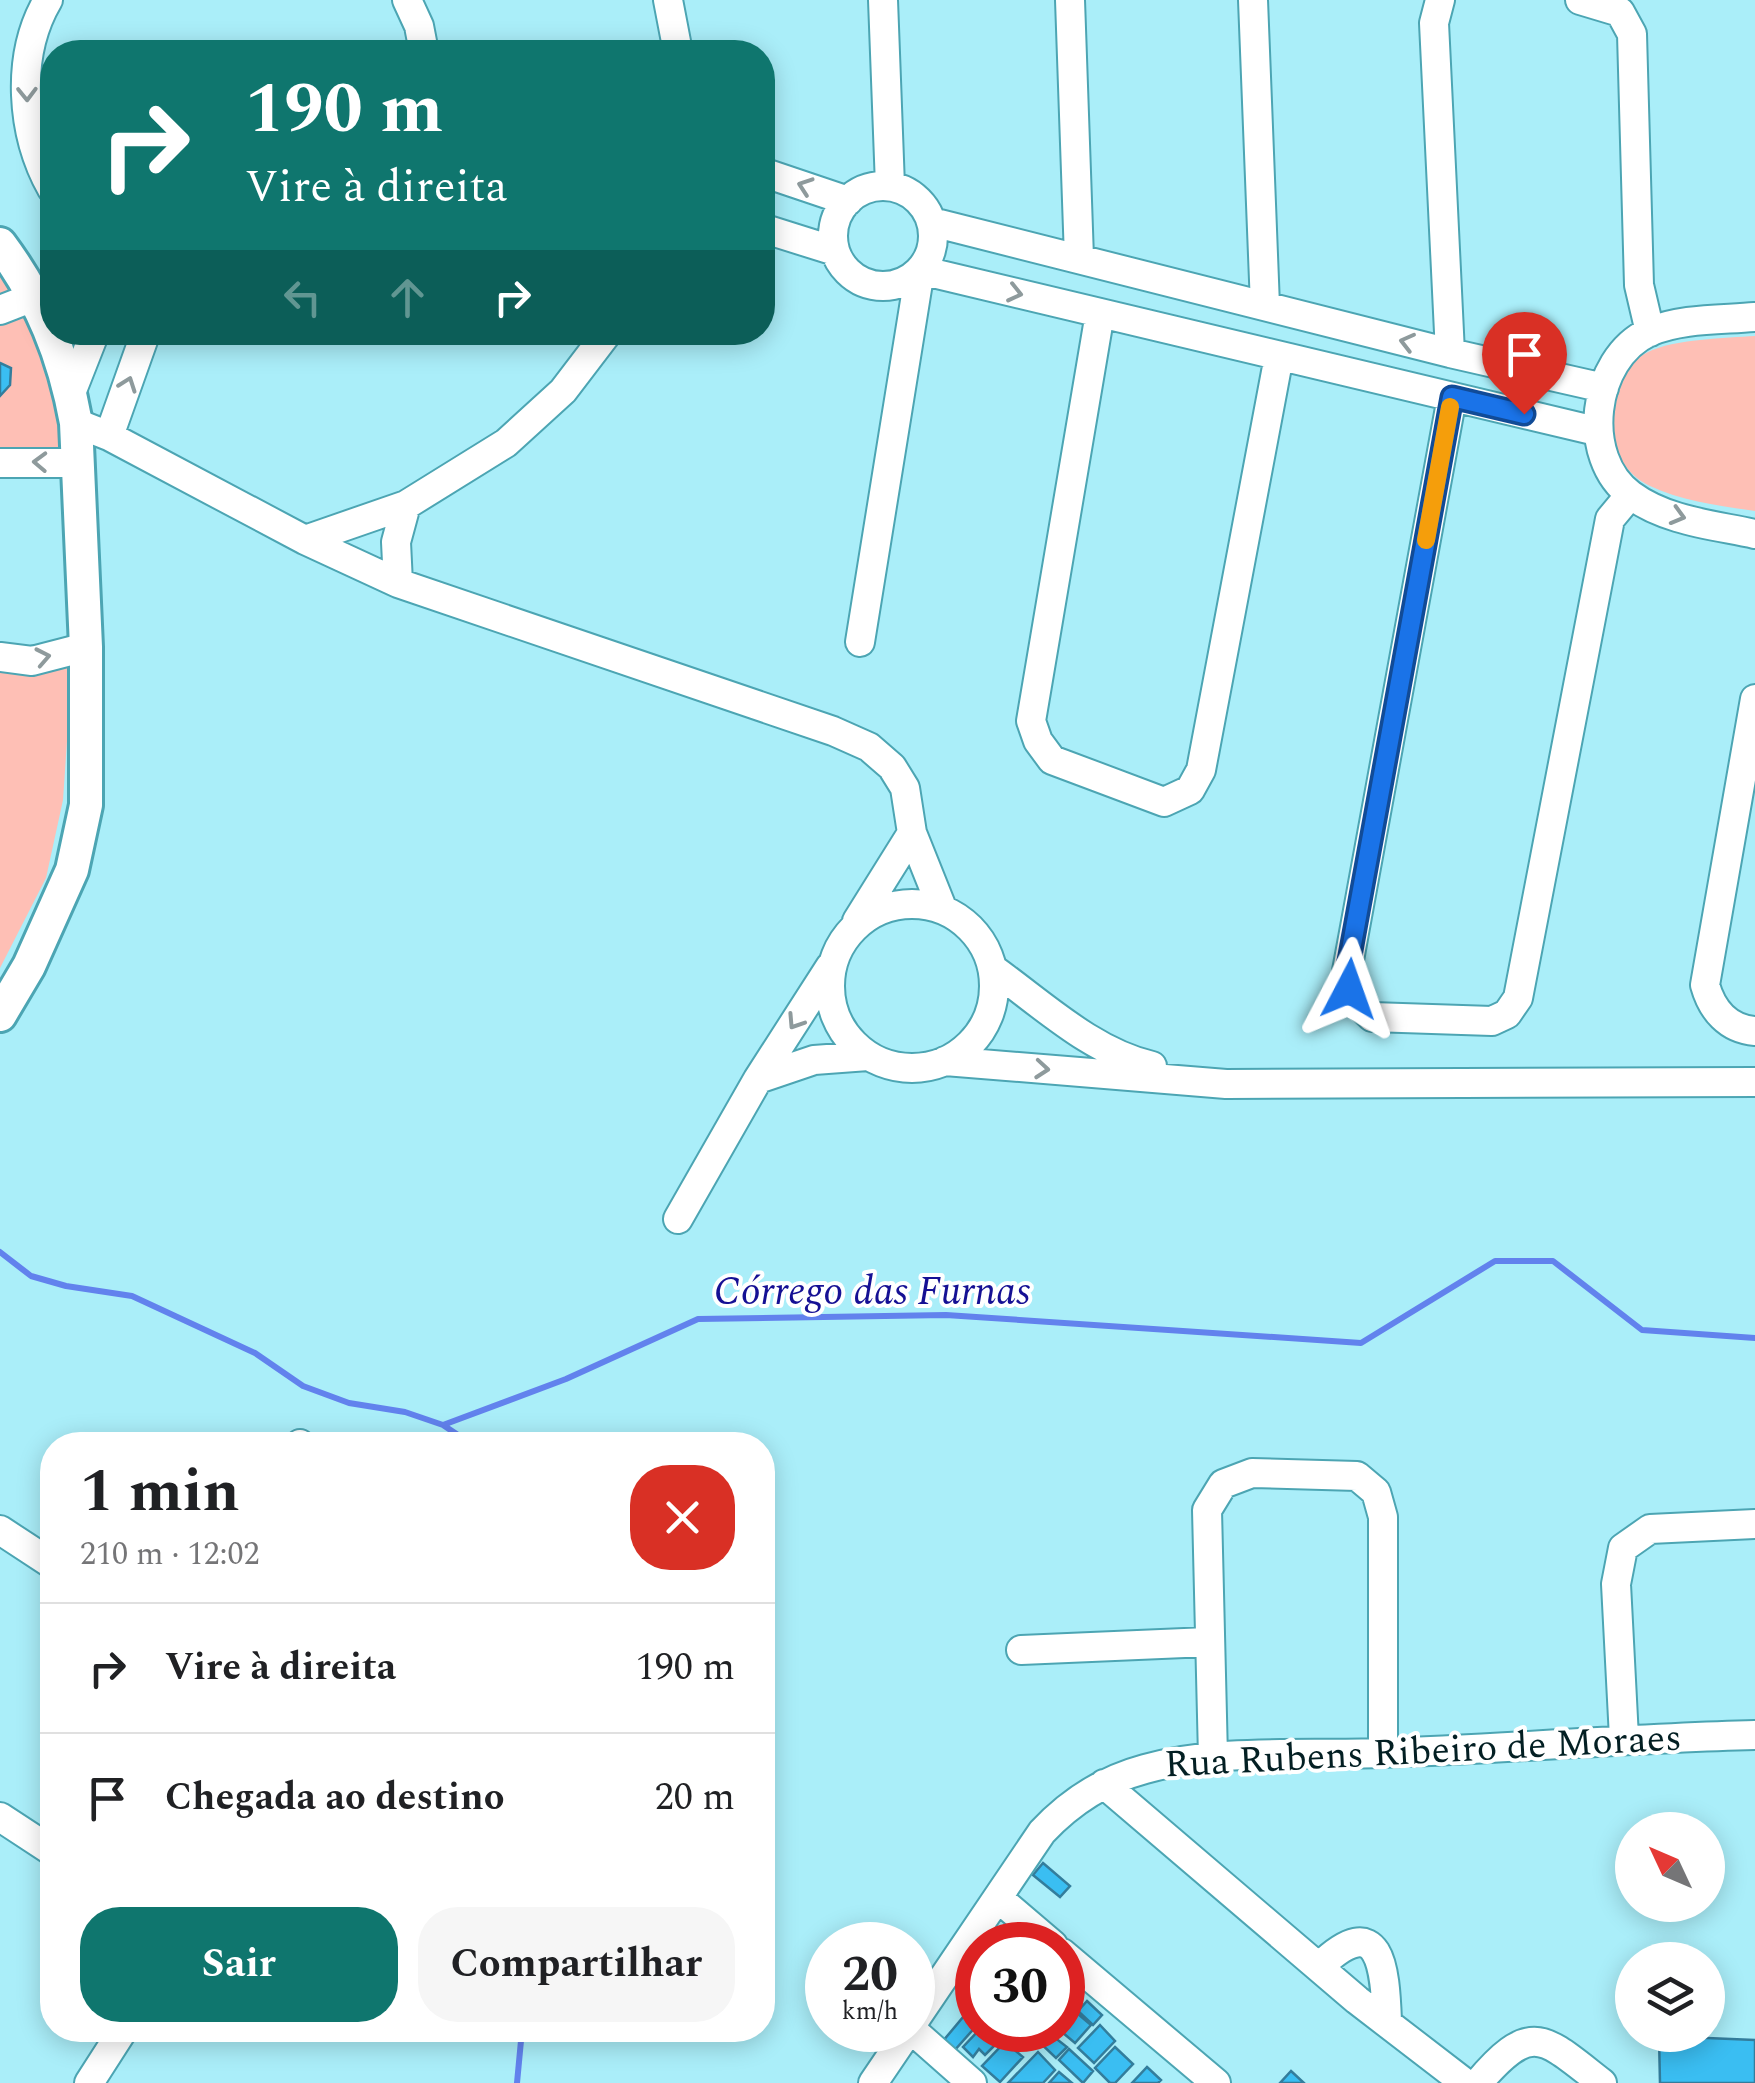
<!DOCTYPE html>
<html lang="pt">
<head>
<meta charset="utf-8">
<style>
	:root { --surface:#fff; --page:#f6f6f6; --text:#202124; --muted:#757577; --line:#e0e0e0; --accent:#0f766e }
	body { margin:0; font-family:Spectral,serif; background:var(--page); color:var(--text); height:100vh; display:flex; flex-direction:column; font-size:38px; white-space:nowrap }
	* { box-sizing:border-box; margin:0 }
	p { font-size:32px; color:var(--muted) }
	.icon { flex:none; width:55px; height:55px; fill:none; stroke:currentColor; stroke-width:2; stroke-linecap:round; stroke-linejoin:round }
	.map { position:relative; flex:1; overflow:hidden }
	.details { position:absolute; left:40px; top:1432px; width:735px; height:610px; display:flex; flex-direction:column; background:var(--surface); border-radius:40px; box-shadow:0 5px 25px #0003 }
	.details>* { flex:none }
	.guide { position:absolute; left:40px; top:40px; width:735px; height:305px; border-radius:40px; box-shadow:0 5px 25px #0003; background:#0f766e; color:#fff; overflow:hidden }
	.needle { width:65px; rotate:314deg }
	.tools { position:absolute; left:1615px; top:1812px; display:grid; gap:20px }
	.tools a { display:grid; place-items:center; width:110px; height:110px; border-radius:50%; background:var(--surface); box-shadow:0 5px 25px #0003; font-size:50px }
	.speed { position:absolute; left:805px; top:1922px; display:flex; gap:20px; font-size:50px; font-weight:700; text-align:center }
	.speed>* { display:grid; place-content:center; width:130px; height:130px; border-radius:50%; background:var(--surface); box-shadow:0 5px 25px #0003; line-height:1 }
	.speed small { font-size:25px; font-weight:400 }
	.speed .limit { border:15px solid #d22; background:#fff; color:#111 }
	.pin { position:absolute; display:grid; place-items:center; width:85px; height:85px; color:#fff; margin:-102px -42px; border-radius:50% 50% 50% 0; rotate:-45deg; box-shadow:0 0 10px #0007 }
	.pin .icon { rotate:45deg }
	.me { position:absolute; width:110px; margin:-55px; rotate:4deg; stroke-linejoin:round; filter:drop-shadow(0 0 8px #0008) }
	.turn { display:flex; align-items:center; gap:35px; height:210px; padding:0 40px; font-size:45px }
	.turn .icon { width:130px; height:130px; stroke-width:2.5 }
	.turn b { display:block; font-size:70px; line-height:85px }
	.lanes { display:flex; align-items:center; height:95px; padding:0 40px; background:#0003; justify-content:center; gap:50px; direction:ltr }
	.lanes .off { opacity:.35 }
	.round { display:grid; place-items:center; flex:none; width:105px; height:105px; border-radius:40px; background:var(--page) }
	.head { display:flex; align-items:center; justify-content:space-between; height:170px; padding:0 40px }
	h1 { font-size:60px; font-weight:700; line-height:75px }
	.action { display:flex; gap:20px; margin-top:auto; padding:20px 40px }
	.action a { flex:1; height:115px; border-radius:40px; background:var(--accent); color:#fff; font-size:40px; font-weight:700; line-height:115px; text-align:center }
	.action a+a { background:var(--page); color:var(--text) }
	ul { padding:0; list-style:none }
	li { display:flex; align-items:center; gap:30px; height:130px; padding:0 40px; border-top:2px solid var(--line) }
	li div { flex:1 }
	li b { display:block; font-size:38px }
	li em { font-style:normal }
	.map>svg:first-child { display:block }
	.green { fill:#febfb5 }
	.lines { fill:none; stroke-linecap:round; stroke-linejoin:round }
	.stream { stroke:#6282ed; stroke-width:6 }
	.building { fill:#3abef2; stroke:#337d9c; stroke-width:2.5 }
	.minor-casing { stroke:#4ca5b3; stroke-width:32 }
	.major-casing { stroke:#4ca5b3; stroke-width:38 }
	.minor { stroke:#fff; stroke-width:28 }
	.major { stroke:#fff; stroke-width:32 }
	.oneway { stroke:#8e9a9c }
	.route-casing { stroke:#114b97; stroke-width:25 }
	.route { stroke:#1a73e8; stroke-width:18 }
	.slow { stroke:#f59e0b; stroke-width:18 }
	.labels { text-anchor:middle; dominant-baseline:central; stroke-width:8; stroke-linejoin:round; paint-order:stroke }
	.street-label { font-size:38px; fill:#031f23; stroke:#fff }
	.water-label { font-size:40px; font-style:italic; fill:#151094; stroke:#fff }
</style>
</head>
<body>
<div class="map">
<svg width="1755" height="2083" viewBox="0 0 1755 2083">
	<rect width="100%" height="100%" fill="#aaeef9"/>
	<path class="green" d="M0,268C9,280 21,293 28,307C49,353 57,405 61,455L0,459Z
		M1755,336V511C1721,506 1681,501 1650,486C1598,462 1598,378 1648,352C1674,339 1726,338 1755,336Z
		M73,654L63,800L46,878L0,968V661Z"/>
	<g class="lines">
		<path class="stream" d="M0,1252L31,1276L66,1286L132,1296L255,1353L303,1386L349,1403L405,1412L443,1425L473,1445
			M443,1425L566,1379L698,1319L946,1315L1361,1343L1495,1261H1553L1642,1330L1755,1338
			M517,2083L522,2030"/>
	</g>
	<path class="building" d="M0,363L11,368L10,385L0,396Z
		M1043,1863L1070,1886L1060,1897L1033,1875Z
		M978,1971V2009L959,1991Z
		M1087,2001L1102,2015L1093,2025L1078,2011Z
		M969,2010L978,2016V2024L954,2051L943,2041Z
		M1078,2014L1091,2025L1075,2043L1062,2032Z
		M1100,2025L1115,2041L1094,2063L1078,2048Z
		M979,2030H1001L1006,2034L985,2055L979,2049L973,2057L963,2047Z
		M1045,2030L1067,2047L1056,2058L1036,2039Z
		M1659,2036L1755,2040V2083H1660Z
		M1005,2042L1023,2057L1000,2082L982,2066Z
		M1115,2047L1133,2064L1115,2083H1110L1095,2068Z
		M1069,2049L1093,2071L1083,2083L1059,2060Z
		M1038,2052L1055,2070L1043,2083H1008Z
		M1147,2067L1161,2080L1158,2083H1132Z
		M1291,2071L1304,2083H1280Z
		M1059,2072L1072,2083H1049Z"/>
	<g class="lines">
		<g class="minor-casing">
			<path id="minor" d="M48,0C15,56 21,134 52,189
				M407,0L419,26L424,52
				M668,0L678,52
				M883,0L890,186
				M1070,0L1079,258
				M1253,0L1265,306
				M1440,0L1434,23L1450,353
				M1580,0L1620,12L1632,34L1639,285L1650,332
				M762,172L848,201
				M833 236a50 50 0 1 1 100 0a50 50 0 1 1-100 0Z
				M932,222L1450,353L1604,388
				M762,228L835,251
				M0,310L36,296
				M1100,313L1031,721L1038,741L1052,760L1164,802L1190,790L1201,770L1279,356
				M1755,317C1721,320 1681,318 1649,332C1591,359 1580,458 1631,495C1666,521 1714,525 1755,534
				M71,393L95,332
				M1452,397L1347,971L1352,998L1372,1017L1492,1021L1507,1014L1518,998L1610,519L1630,495
				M76,423L109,436L305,540L398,583L833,731L869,747L892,767L905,788L912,833L942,908
				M109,436L146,332
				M0,463H79
				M305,540L406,505L506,443L563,391L608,332
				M398,583L396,542L406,505
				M860,642L920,270L1596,431
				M0,657L32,661L86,647
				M1755,699L1705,985C1712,1010 1728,1029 1755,1031
				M830 986a82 82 0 1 1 164 0a82 82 0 1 1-164 0Z
				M857,921L912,833
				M993,969C1043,1005 1092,1052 1152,1066
				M945,1061L1226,1084L1755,1082
				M758,1079L814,1060L868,1056
				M678,1219L758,1079L830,967
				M300,1444L301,1445
				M0,1530L52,1564
				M1021,1650L1208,1642
				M1624,1738L1616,1584L1623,1548L1650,1529L1755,1524
				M1213,1757L1207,1510L1223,1484L1252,1473L1357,1476L1376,1492L1383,1517V1753
				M1104,1784L1357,2000L1465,2083
				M0,1817L52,1851
				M998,1898L1053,1945
				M1062,1953L1216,2083
				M1319,1967C1381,1907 1385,1969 1387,2021
				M912,2024L1042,1832C1071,1801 1104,1780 1145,1769C1220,1748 1303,1756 1381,1753C1506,1749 1630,1738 1755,1735
				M912,2030L972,2083
				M89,2083L123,2030
				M873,2083L909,2030
				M1478,2083C1532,2019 1544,2038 1602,2083"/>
		</g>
		<g class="major-casing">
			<path id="major" d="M0,244C41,299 64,356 76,423L86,647V805L72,870L29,966L0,1015"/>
		</g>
		<use href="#minor" class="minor"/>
		<use href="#major" class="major"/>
	</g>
	<defs><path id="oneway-chevron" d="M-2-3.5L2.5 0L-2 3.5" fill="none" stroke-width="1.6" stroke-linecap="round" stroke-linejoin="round" transform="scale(2.5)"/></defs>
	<g class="oneway">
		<use href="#oneway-chevron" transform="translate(27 94) rotate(89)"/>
		<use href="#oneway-chevron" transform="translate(805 186) rotate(-161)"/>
		<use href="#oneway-chevron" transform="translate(1015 293) rotate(13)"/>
		<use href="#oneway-chevron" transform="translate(1407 342) rotate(-166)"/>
		<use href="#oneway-chevron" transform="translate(128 384) rotate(-70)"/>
		<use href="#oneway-chevron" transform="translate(40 462) rotate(-178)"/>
		<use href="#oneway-chevron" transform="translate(1678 516) rotate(16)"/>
		<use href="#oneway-chevron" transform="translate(43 657) rotate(-11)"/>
		<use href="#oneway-chevron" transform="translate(795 1022) rotate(123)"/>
		<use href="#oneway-chevron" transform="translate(1042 1069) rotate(5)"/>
	</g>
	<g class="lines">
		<g class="route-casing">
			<path id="route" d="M1349,989L1347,972L1452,397L1524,414"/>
		</g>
		<use href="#route" class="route"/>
		<path class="slow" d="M1426,540L1450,407"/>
	</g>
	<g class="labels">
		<g class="street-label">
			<text transform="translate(1423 1752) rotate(-3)">Rua Rubens Ribeiro de Moraes</text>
		</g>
		<g class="water-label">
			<text x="872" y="1292">Córrego das Furnas</text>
		</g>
	</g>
</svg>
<div class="tools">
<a><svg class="needle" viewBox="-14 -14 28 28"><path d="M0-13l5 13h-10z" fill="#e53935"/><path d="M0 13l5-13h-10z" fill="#757577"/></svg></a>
<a><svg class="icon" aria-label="layers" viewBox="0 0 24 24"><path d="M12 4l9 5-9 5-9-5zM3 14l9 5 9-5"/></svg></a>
</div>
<div class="speed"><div>20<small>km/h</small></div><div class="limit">30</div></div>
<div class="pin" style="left:1524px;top:414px;background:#d93025"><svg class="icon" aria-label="arrive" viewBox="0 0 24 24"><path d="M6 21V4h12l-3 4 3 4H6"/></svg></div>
<svg class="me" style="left:1349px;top:989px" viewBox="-20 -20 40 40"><path d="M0-17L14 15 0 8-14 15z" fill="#1a73e8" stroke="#fff" stroke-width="4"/></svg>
<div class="guide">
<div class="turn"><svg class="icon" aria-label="right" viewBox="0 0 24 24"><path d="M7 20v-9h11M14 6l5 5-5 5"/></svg><div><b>190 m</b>Vire à direita</div></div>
<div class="lanes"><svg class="icon off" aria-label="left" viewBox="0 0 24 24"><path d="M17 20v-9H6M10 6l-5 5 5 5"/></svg><svg class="icon off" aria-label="ahead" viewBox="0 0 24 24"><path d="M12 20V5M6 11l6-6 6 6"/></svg><svg class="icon" aria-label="right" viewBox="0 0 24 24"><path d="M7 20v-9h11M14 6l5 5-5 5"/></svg></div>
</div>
<section class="details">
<div class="head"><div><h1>1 min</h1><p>210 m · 12:02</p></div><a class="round" style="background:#d93025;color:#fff"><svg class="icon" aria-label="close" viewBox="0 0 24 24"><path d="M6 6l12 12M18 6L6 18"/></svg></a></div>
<ul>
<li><svg class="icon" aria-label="right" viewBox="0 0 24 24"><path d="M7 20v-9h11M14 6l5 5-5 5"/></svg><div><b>Vire à direita</b></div><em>190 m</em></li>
<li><svg class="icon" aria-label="arrive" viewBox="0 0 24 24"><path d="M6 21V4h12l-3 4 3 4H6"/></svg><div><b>Chegada ao destino</b></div><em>20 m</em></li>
</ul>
<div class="action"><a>Sair</a><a>Compartilhar</a></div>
</section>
</div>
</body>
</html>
